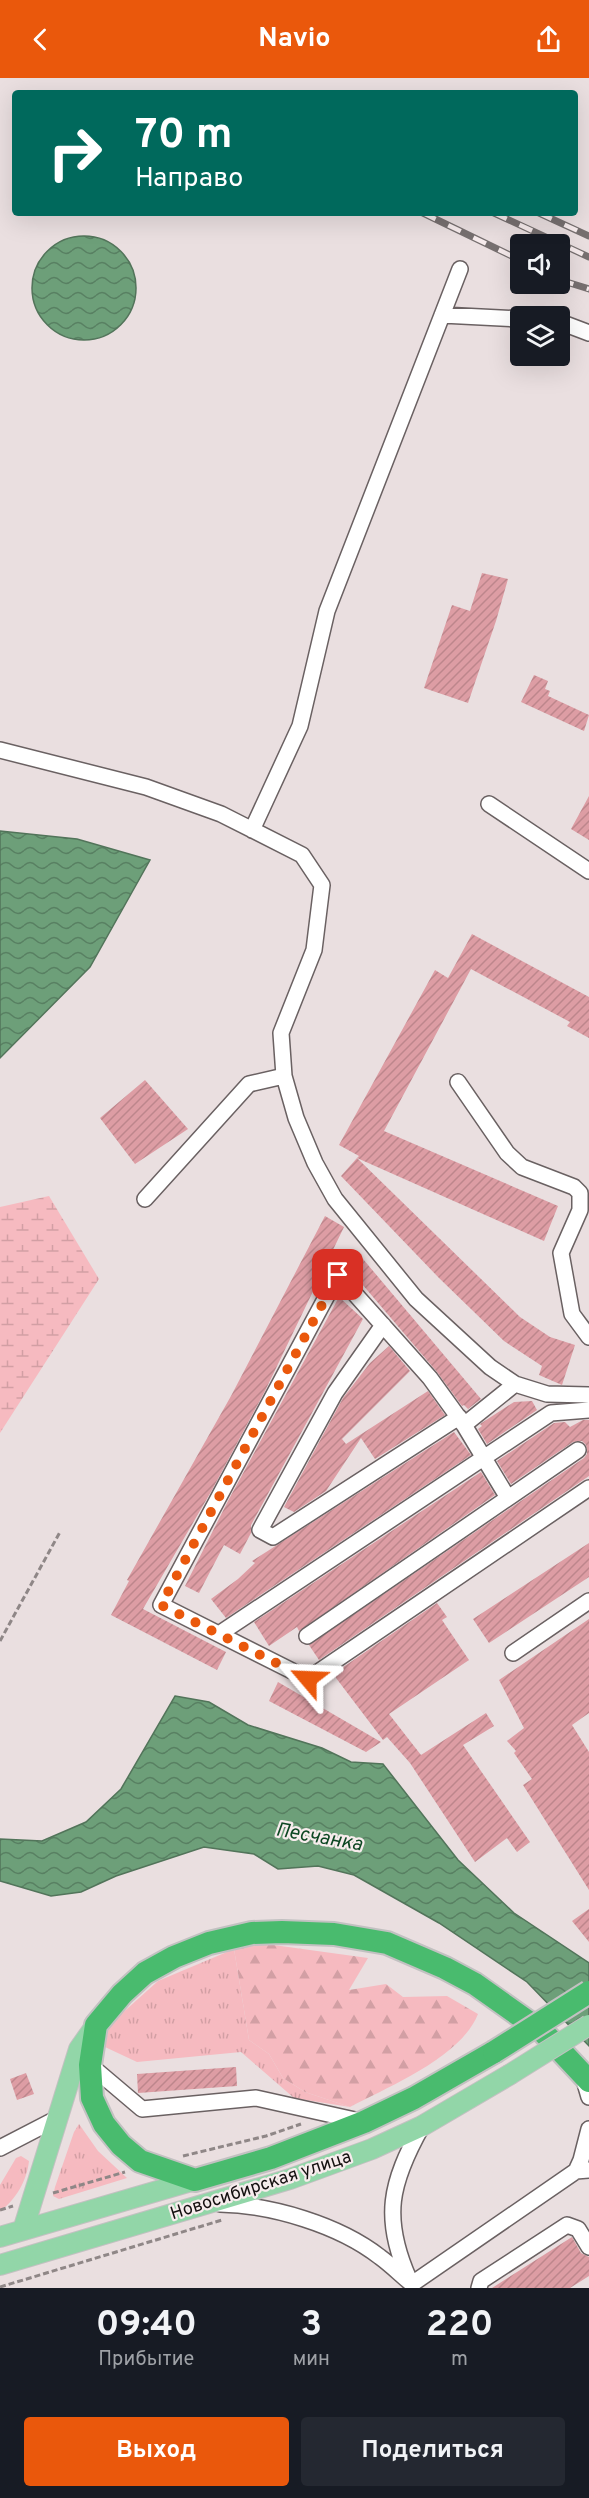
<!DOCTYPE html>
<html lang="ru">
<head>
<meta charset="utf-8">
<style>
	:root { --surface:#171b24; --page:#242831; --text:#f1f3f6; --muted:#9ea1a6; --accent:#ea580c }
	body { margin:0; font-family:Overpass,sans-serif; background:var(--page); color:var(--text); height:100vh; display:flex; flex-direction:column; font-size:22px; white-space:nowrap }
	* { box-sizing:border-box; margin:0 }
	p { font-size:20px; color:var(--muted) }
	.icon { flex:none; width:33px; height:33px; fill:none; stroke:currentColor; stroke-width:2; stroke-linecap:round; stroke-linejoin:round }
	.map { position:relative; height:2210px; overflow:hidden }
	.panel { display:flex; flex-direction:column; background:var(--surface); flex:1 }
	.panel>* { flex:none }
	.top-card { position:absolute; left:12px; top:12px; width:566px; height:126px; border-radius:6px; box-shadow:0 6px 24px #0002; background:#00695c; color:#fff; overflow:hidden }
	.tools { position:absolute; left:510px; top:156px; display:grid; gap:12px }
	.tools a { display:grid; place-items:center; width:60px; height:60px; border-radius:6px; background:var(--surface); box-shadow:0 6px 24px #0002; font-size:30px }
	.pin { position:absolute; display:grid; place-items:center; width:51px; height:51px; color:#fff; margin:-26px; border-radius:12px; box-shadow:0 3px 9px #0006 }
	.me { position:absolute; width:66px; margin:-33px; rotate:296deg; stroke-linejoin:round; filter:drop-shadow(0 0 4px #0008) }
	.turn { display:flex; align-items:center; gap:21px; height:126px; padding:0 24px; font-size:27px }
	.turn .icon { width:78px; height:78px; stroke-width:2.5 }
	.turn b { display:block; font-size:42px; line-height:51px }
	.eta { display:flex; justify-content:space-evenly; align-items:center; height:102px; text-align:center }
	.eta b { font-size:36px; font-weight:700; line-height:42px }
	.primary-button { display:flex; gap:12px; margin-top:auto; padding:12px 24px }
	.primary-button a { flex:1; height:69px; border-radius:6px; background:var(--accent); color:#fff; font-size:24px; font-weight:700; line-height:69px; text-align:center }
	.primary-button a+a { background:var(--page); color:var(--text) }
	header { display:flex; justify-content:space-between; align-items:center; height:78px; padding:0 24px; background:var(--accent); color:#fff; font-size:27px; font-weight:700 }
	.map>svg:first-child { display:block }
	.grass { fill:url(#grass-tufts) }
	.forest { fill:url(#forest-firs) }
	.wetland { fill:url(#wetland-marsh) }
	.water { fill:url(#water-waves); stroke:#52745a; stroke-width:1.5 }
	.building { fill:url(#building-hatch) }
	.lines { fill:none; stroke-linecap:round; stroke-linejoin:round }
	.minor-casing { stroke:#6a6162; stroke-width:18 }
	.major-casing { stroke:#c2c1c1; stroke-width:22 }
	.highway-casing { stroke:#c2c1c1; stroke-width:26 }
	.path { stroke:#8f8787; stroke-width:3; stroke-dasharray:6 3; stroke-linecap:butt }
	.minor { stroke:#fff; stroke-width:15 }
	.major { stroke:#92d6a8; stroke-width:20 }
	.highway { stroke:#49bb6e; stroke-width:22 }
	.rail-casing { stroke:#777070; stroke-width:7 }
	.rail { stroke:#f7eced; stroke-width:4.5; stroke-dasharray:14; stroke-linecap:butt }
	.major-bridge-casing { stroke:#c2c1c1; stroke-width:22; stroke-linecap:butt }
	.highway-bridge-casing { stroke:#c2c1c1; stroke-width:26; stroke-linecap:butt }
	.major-bridge { stroke:#92d6a8; stroke-width:20 }
	.highway-bridge { stroke:#49bb6e; stroke-width:22 }
	.route { stroke:#ea580c; stroke-width:10; stroke-dasharray:0 18 }
	.labels { text-anchor:middle; dominant-baseline:central; stroke-width:4.5; stroke-linejoin:round; paint-order:stroke }
	.street-label { font-size:18px; fill:#141010; stroke:#f7eced }
	.water-label { font-size:20px; font-style:italic; fill:#0d4723; stroke:#f7eced }
</style>
</head>
<body>
<header><svg class="icon" aria-label="back" viewBox="0 0 24 24"><path d="M15 5l-7 7 7 7"/></svg>Navio<svg class="icon" aria-label="share" viewBox="0 0 24 24"><path d="M12 15V3M7 8l5-5 5 5M5 13v7h14v-7"/></svg></header>
<div class="map">
<svg width="589" height="2210" viewBox="0 0 589 2210">
	<defs>
		<pattern id="grass-tufts" width="24" height="20" patternUnits="userSpaceOnUse" patternTransform="scale(1.5)"><rect width="24" height="20" fill="#f6bac0"/><path d="M3 7l-1-3M5 7V3M7 7l1-3M15 17l-1-3M17 17v-4M19 17l1-3" fill="none" stroke="#d29fa4"/></pattern>
		<pattern id="forest-firs" width="22" height="20" patternUnits="userSpaceOnUse" patternTransform="scale(1.5)"><rect width="22" height="20" fill="#f6bac0"/><path d="M5 1l3.5 6h-7zM16 11l3.5 6h-7z" fill="#d29fa4"/></pattern>
		<pattern id="wetland-marsh" width="20" height="14" patternUnits="userSpaceOnUse" patternTransform="scale(1.5)"><rect width="20" height="14" fill="#f6bac0"/><path d="M1 5h8M5 5V1M11 12h8M15 12V8" fill="none" stroke="#d29fa4"/></pattern>
		<pattern id="water-waves" width="16" height="10" patternUnits="userSpaceOnUse" patternTransform="scale(1.5)"><rect width="16" height="10" fill="#6d9f79"/><path d="M0 5q4-4 8 0t8 0" fill="none" stroke="#588062"/></pattern>
		<pattern id="building-hatch" width="6" height="6" patternUnits="userSpaceOnUse" patternTransform="scale(1.5)"><rect width="6" height="6" fill="#dd9da4"/><path d="M-1 1l2-2M0 6l6-6M5 7l2-2" fill="none" stroke="#bd868c"/></pattern>
	</defs>
	<rect width="100%" height="100%" fill="#eadfe0"/>
	<path class="grass" d="M234,1871L249,1962L269,1976L283,2000L305,2014L350,2029L294,2020L241,1974L137,1984L105,1969L109,1947L158,1903Z
		M79,2046L98,2073L127,2100L59,2121L53,2118L55,2109L74,2054Z
		M21,2078L29,2083C27,2102 16,2122 0,2133V2107L16,2080Z"/>
	<path class="forest" d="M259,1865L368,1880L349,1912L386,1906L403,1919L447,1918L478,1936C461,1979 390,2008 350,2029L305,2014L283,2000L269,1976L249,1962L234,1871Z"/>
	<path class="wetland" d="M49,1118L99,1201L0,1355V1129Z"/>
	<path class="water" d="M32 210a52 52 0 1 1 104 0a52 52 0 1 1-104 0Z
		M0,753L77,761L150,782L90,889L0,980Z
		M175,1618L209,1624L248,1647L322,1670L351,1684L383,1686L458,1782L514,1835L589,1885V1968L527,1904L439,1845L354,1797L318,1788L278,1791L254,1776L204,1769L116,1798L81,1814L51,1818L0,1803V1761L42,1763L86,1744L121,1711Z"/>
	<path class="building" d="M482,495L508,501L496,543L468,625L424,610L452,527L470,533Z
		M534,597L548,603L545,611L550,613L548,618L589,637L584,653L521,624Z
		M589,718V762L571,751Z
		M472,856L589,919V960L567,948L570,944L471,891L384,1053L558,1128L544,1163L357,1080L359,1078L339,1067L435,892L448,900Z
		M145,1002L188,1051L135,1086L100,1040Z
		M357,1080L520,1239L550,1259L575,1267L562,1307L539,1297L542,1288L504,1263L439,1200L341,1098Z
		M325,1138L344,1149L265,1313L212,1412L143,1531L226,1574L217,1592L111,1537L129,1503L127,1502L231,1318Z
		M363,1181L481,1321L468,1331L464,1327L462,1328L437,1294L350,1192Z
		M339,1219L363,1241L251,1447V1455L240,1476L224,1467L199,1515L185,1508L229,1421Z
		M389,1268L410,1293L342,1361L346,1366L428,1313L445,1337L375,1381L361,1360L326,1413L294,1434L284,1429L343,1320L370,1285Z
		M532,1323L537,1332L487,1366L478,1351L482,1348L480,1346L514,1324Z
		M583,1342H589V1398L319,1582L309,1567L584,1380L587,1376L586,1367L582,1363L573,1364L511,1406L497,1383L554,1345L565,1344L570,1349Z
		M454,1354L471,1377L226,1540L211,1521L238,1501L255,1485L252,1483Z
		M481,1394L495,1417L299,1553L297,1549L269,1568L254,1544Z
		M589,1465V1499L489,1565L473,1541Z
		M437,1525L447,1539L442,1542L469,1582L389,1636L421,1677L486,1635L494,1648L463,1667L530,1764L517,1774L507,1760L475,1784L410,1685L387,1659L383,1662L333,1596Z
		M589,1541V1635L572,1647L589,1674V1812L523,1707L532,1701L514,1675L516,1673L507,1663L524,1650L499,1602Z
		M278,1604L381,1664L366,1674L269,1623Z
		M589,1831V1864L572,1843Z
		M236,1989L237,2008L138,2015L137,1996Z
		M26,1995L34,2016L17,2022L10,2001Z
		M572,2159L581,2175L589,2179V2198L570,2210H492Z"/>
	<g class="lines">
		<g class="minor-casing">
			<path id="minor" d="M442,237L520,241
				M560,244L589,255
				M0,672L146,709L221,736L302,777L322,807L314,872L281,955L284,998L296,1040L315,1085L335,1121L416,1221L490,1289L515,1306L547,1316L589,1317
				M489,726L589,793
				M252,752L300,648L327,533L460,191
				M458,1004L507,1075L522,1089L574,1109L580,1115V1132L561,1175L572,1236L589,1259
				M145,1121L249,1006L284,998
				M383,1247L335,1315L260,1452L273,1459L459,1339
				M464,1347L515,1306
				M508,1420L464,1347L430,1300L338,1197L161,1527L308,1601L589,1410
				M219,1556L551,1335L589,1332
				M307,1558L578,1372
				M513,1575L589,1523
				M90,1987L142,2031L256,2020L364,2044
				M582,1995L589,2019
				M0,2070L56,2041
				M576,2093L581,2082L589,2051
				M220,2126C272,2127 339,2147 380,2179C391,2187 401,2197 412,2206
				M409,2201C382,2140 390,2105 422,2048
				M412,2206L576,2093L589,2092
				M479,2210L481,2203L567,2147L578,2151L589,2169"/>
		</g>
		<g class="major-casing">
			<path id="major" d="M23,2152L79,1971L96,1947
				M0,2159L195,2102
				M0,2187L290,2101L372,2071L422,2048L509,1997"/>
		</g>
		<g class="highway-casing">
			<path id="highway" d="M494,1974L414,2020L364,2044L271,2080L195,2102L140,2083L121,2067L104,2046L92,2020L90,1987L96,1947L122,1916L145,1895L174,1879L209,1865L252,1855L282,1854L334,1856L387,1865L445,1890L475,1906L544,1955L589,2003"/>
		</g>
		<path class="path" d="M0,1563L60,1454
			M183,2078L266,2058L301,2046
			M53,2115L125,2094
			M0,2132L13,2128
			M0,2209L222,2142"/>
		<use href="#minor" class="minor"/>
		<use href="#major" class="major"/>
		<use href="#highway" class="highway"/>
		<g class="rail-casing">
			<path id="rail" d="M423,135L520,182
				M494,135L589,179
				M539,135L589,158
				M560,202L589,211"/>
		</g>
		<use href="#rail" class="rail"/>
		<g class="major-bridge-casing">
			<path id="major-bridge" d="M509,1997L589,1947"/>
		</g>
		<g class="highway-bridge-casing">
			<path id="highway-bridge" d="M494,1974L589,1914"/>
		</g>
		<use href="#major-bridge" class="major-bridge"/>
		<use href="#highway-bridge" class="highway-bridge"/>
	</g>
	<g class="lines">
		<path class="route" d="M308,1601L161,1527L338,1197"/>
	</g>
	<g class="labels">
		<g class="street-label">
			<text transform="translate(261 2108) rotate(-18)">Новосибирская улица</text>
		</g>
		<g class="water-label">
			<text transform="translate(319 1760) rotate(10)">Песчанка</text>
		</g>
	</g>
</svg>
<div class="tools">
<a><svg class="icon" aria-label="sound" viewBox="0 0 24 24"><path d="M4 9h4l5-4v14l-5-4H4zM17 9q2 3 0 6"/></svg></a>
<a><svg class="icon" aria-label="layers" viewBox="0 0 24 24"><path d="M12 4l9 5-9 5-9-5zM3 14l9 5 9-5"/></svg></a>
</div>
<div class="pin" style="left:338px;top:1197px;background:#d93025"><svg class="icon" aria-label="arrive" viewBox="0 0 24 24"><path d="M6 21V4h12l-3 4 3 4H6"/></svg></div>
<svg class="me" style="left:308px;top:1601px" viewBox="-20 -20 40 40"><path d="M0-17L14 15 0 8-14 15z" fill="#ea580c" stroke="#fff" stroke-width="4"/></svg>
<div class="top-card">
<div class="turn"><svg class="icon" aria-label="right" viewBox="0 0 24 24"><path d="M7 20v-9h11M14 6l5 5-5 5"/></svg><div><b>70 m</b>Направо</div></div>
</div>
</div>
<section class="panel">
<div class="eta">
<div><b>09:40</b><p>Прибытие</p></div>
<div><b>3</b><p>мин</p></div>
<div><b>220</b><p>m</p></div>
</div>
<div class="primary-button"><a>Выход</a><a>Поделиться</a></div>
</section>
</body>
</html>
